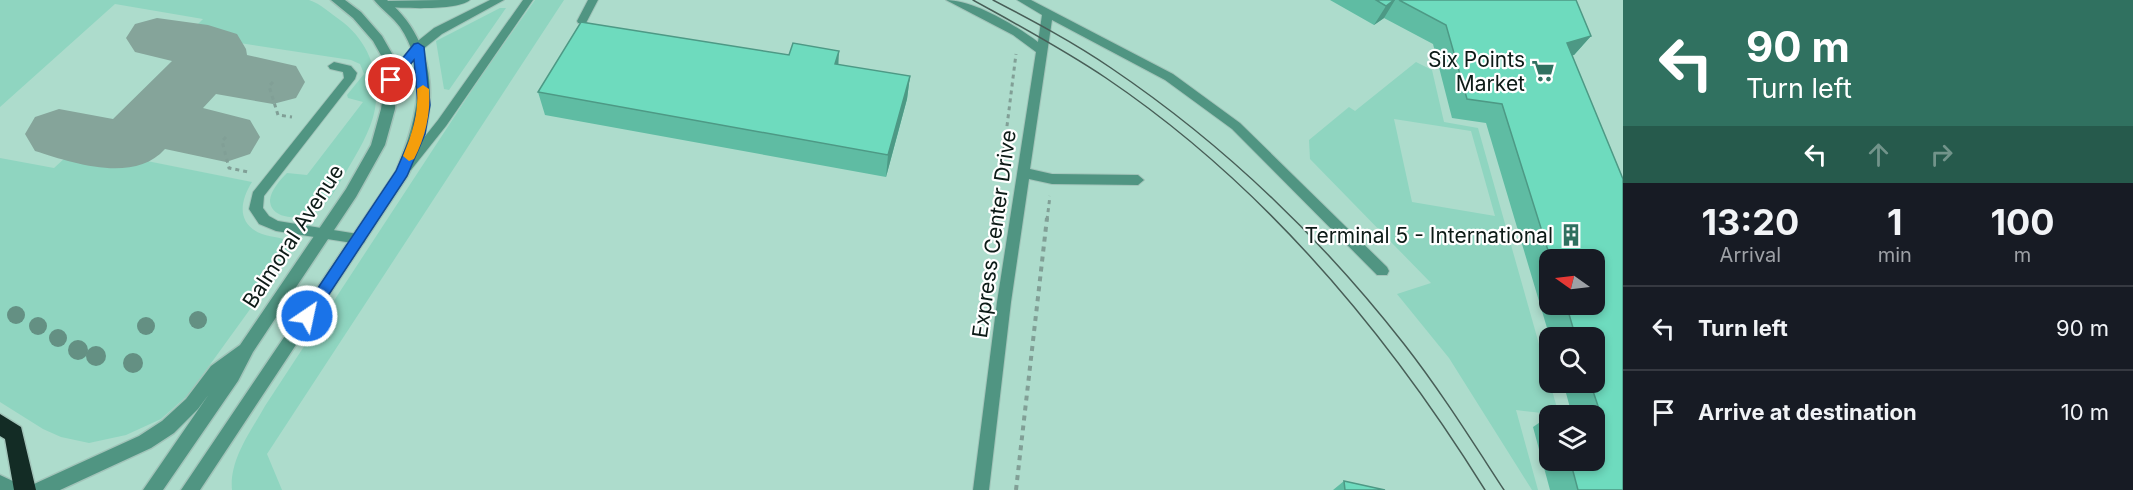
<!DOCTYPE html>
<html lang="en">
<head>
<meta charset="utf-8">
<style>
	:root { --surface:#171b24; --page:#20242c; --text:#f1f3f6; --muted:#9ea1a6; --line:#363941 }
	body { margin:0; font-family:Inter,sans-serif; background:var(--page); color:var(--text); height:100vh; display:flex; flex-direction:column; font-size:22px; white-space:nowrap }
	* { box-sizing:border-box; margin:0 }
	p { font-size:20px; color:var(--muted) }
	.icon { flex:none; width:33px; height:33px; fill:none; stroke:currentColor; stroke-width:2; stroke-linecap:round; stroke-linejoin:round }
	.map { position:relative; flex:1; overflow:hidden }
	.drawer { display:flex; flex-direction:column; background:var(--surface); width:510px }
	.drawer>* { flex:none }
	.top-card { background:#307160; color:#fff; overflow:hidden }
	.needle { width:39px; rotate:284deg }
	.controls { position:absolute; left:1539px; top:249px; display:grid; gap:12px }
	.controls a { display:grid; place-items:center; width:66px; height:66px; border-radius:12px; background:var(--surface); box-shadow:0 3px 9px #0003; font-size:30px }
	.pin { position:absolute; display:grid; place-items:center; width:51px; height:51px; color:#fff; margin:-26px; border:3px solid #fff; border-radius:50%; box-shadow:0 2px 6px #0007 }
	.me { position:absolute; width:66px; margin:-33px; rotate:34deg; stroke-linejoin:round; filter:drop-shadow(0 0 4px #0008) }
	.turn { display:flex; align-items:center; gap:21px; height:126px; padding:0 24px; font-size:27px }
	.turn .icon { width:78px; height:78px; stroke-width:2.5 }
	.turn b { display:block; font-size:42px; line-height:51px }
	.lanes { display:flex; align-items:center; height:57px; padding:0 24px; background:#0003; justify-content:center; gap:30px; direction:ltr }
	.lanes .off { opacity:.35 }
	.eta { display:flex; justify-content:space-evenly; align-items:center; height:102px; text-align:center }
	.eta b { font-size:36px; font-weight:700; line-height:42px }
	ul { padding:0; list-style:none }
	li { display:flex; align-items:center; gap:18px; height:84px; padding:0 24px; border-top:2px solid var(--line) }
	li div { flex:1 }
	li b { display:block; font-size:22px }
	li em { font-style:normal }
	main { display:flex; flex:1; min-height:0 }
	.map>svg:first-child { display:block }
	.built { fill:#addccc; fill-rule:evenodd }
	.green { fill:#8fd5c0; fill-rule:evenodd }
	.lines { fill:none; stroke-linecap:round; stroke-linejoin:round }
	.taxiway { fill:#85a49a; fill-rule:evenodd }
	.service-casing { stroke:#a1c4b9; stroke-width:2 }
	.tertiary-casing { stroke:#a1c4b9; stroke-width:3 }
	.motorway-casing { stroke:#a1c4b9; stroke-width:3 }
	.path-far1 { stroke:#819f96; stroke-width:3; stroke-dasharray:4 4; stroke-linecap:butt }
	.path { stroke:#819f96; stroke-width:4; stroke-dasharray:5 5; stroke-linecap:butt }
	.service { fill:#509582; fill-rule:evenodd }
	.tertiary { fill:#509582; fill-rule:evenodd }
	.motorway { fill:#132c25; fill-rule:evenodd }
	.tram { stroke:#485e57; stroke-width:1.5 }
	.tree { fill:#649083 }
	.wall { fill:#5fbca3; fill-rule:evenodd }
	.shaded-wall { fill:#4d9985 }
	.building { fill:#6edbbe; stroke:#4d9985; stroke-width:1.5 }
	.route { fill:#1a73e8; stroke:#114b97; stroke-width:1.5 }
	.slow { fill:#f59e0b }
	.labels { text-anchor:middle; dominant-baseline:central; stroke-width:4.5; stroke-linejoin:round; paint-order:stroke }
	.poi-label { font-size:21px; fill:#0d1b17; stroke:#fff; text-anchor:end }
	.street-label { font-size:21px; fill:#0d1b17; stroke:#fff }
</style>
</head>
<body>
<main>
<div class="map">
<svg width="1623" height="490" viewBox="0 0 1623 490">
	<rect width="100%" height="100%" fill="#c2e9dc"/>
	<path class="built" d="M0,0H1623V490H0ZM1550,260H1594V304H1550ZM1550,338H1594V382H1550ZM1550,416H1594V460H1550Z"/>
	<path class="green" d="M0,0H309C321,4 330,13 340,20C368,40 381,74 375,109C371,131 357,153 346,172C337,186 330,203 316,212C304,220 270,221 270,200C271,190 280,180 287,173L307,175L363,102L348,98L347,95L364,74L360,64L351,60L187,35L203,19L115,4L0,107Z
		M535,0H564L267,454L282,490H232C229,460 251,431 265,406L483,73Z
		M500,8H506L449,90L444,89L436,41Z
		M1416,62L1432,70L1444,122L1478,128L1559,415L1516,410L1538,490H1532L1449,358L1397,294L1431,283L1310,159L1309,140L1349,107L1355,111ZM1394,119L1471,131L1495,216L1412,202Z
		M77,147L252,182C240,201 236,224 262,234C273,238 285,236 293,246L290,254L188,395L161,419L126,435L89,443L61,437L43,429L0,402V158L54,168Z"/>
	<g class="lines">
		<path class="taxiway" d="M157,18L208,25L237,34L246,49L247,55L296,66L305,82L296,98L273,104L216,94L203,108L250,120L260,137L250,154L226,162L165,149C134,184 73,163 35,151L25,134L35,117L59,109L113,119L172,61L135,52L126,38L135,24Z"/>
		<g class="service-casing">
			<path id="service" d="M441,0H470C457,11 405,8 386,7L381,4L386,1Z
				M490,0H504L442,34L422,50L395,83H387L385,80L387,77L414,44L434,28Z
				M523,0H533L446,126L411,170H403L401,167L403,164L438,120Z
				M588,0H598L586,23H578L577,21Z
				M946,0C974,0 1015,25 1038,42L1042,15L1017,0H1031L1173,74L1240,123L1387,267L1389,271L1387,275H1377L1232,129L1165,80L1052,20L1030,169L1052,174L1138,175L1144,180L1138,185L1052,184L1029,179L1011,302L989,490H973L997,302L1036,52L1013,35Z
				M334,62L351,66L357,73L355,79L264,196L263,208L269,216L278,221L364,235L366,239L364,243L359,244L276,231L259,224L249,209L253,192L344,78L343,72L330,69L328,66Z"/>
		</g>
		<g class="tertiary-casing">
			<path id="tertiary" d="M331,0H345L361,12L382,36L394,57L397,80L395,109L385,145L356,197L253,352L238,381L163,490H143L209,394L198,409L174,433L151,448L60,490H31L34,484L139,436L162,421L186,399L211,366L240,345L346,189L371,145L381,109L385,80L382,57L373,41L353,18Z
				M374,0H387C442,46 439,118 407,177L200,490H181L396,171C415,125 431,73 400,27C393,17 382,10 374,0Z
				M0,475L19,484L22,490H0Z"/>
		</g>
		<g class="motorway-casing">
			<path id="motorway" d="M0,414L21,427L36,490H14L5,439L0,436Z"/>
		</g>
		<path class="path-far1" d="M273,82L269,86L278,115L292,117
			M226,137L222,141L229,168L248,172
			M1004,150L1016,54
			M1047,220L1050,196"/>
		<path class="path" d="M1016,490L1047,218"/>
		<use href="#service" class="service"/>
		<use href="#tertiary" class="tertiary"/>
		<use href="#motorway" class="motorway"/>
		<path class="tram" d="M973,0C1018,25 1063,49 1106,78C1263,184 1386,331 1485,490
			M993,0C1033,21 1073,42 1111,68C1222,143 1321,238 1404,344C1440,390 1472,441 1504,490"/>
	</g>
	<g class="tree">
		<circle cx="16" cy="315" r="9"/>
		<circle cx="198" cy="320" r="9"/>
		<circle cx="38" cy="326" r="9"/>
		<circle cx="146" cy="326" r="9"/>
		<circle cx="58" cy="338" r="9"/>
		<circle cx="78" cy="350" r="10"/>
		<circle cx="96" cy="356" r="10"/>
		<circle cx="133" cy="363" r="10"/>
	</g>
	<path class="wall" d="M1330,0H1576L1591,36L1574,55H1572L1623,490H1550L1533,427L1555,412L1572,415L1563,382H1594V338H1550L1486,123L1452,118L1433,44L1384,18L1374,25ZM1550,260H1594V304H1550ZM1550,416H1594V460H1550Z
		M838,65L910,76L907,99L886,177L545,115L538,92Z
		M1344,481L1385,490H1333Z"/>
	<path class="shaded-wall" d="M1394,0H1395L1384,18L1374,25L1386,6Z
		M1591,36L1574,55L1550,62L1567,43Z
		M839,51L838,73L835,64Z
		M910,76L907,99L886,177L888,155Z"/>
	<path class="building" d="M1376,0H1394L1386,6Z
		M1399,0H1576L1591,36L1567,43L1623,179V490H1578L1570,460H1594V419L1603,421L1590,382H1594V338H1576L1566,304H1594V260H1551L1502,104L1467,99L1446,25Z
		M581,22L789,55L793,43L839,51L835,64L910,76L888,155L538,92Z
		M1555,412L1575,416H1556Z
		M1344,481L1385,490H1345Z"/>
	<path class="route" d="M418,43L424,47L430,105L425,134L407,176L312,320H302L300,316L302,312L396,171L412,134L418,105L414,60L395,83H387L385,80L414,44Z"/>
	<path class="slow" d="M423,85L429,89C431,114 425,138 414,159L409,161L403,156C412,134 419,113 417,89Z"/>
	<defs>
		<g id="supermarket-bare" transform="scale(1.8)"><path d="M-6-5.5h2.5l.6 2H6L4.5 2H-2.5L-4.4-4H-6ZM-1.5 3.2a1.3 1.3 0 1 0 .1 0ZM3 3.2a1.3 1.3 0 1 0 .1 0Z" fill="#307160" stroke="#fff" stroke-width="2.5" paint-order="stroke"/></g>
		<g id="building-bare" transform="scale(1.8)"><path d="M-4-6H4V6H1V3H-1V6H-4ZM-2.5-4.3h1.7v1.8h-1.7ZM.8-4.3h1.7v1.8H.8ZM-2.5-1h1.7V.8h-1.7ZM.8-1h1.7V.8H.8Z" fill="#307160" stroke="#fff" stroke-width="2.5" paint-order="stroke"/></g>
	</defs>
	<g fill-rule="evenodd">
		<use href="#supermarket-bare" x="1543" y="71"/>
		<use href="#building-bare" x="1571" y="235"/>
	</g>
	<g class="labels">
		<g class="poi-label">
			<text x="1525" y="59">Six Points<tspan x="1525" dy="24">Market</tspan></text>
			<text x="1553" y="235">Terminal 5 - International</text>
		</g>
		<g class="street-label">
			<text transform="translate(994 234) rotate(-82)">Express Center Drive</text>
			<text transform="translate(293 236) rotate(-57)">Balmoral Avenue</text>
		</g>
	</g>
</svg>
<div class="controls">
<a><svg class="needle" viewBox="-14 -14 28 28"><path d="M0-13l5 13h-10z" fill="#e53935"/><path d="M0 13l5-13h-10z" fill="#9ea1a6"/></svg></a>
<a><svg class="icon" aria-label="search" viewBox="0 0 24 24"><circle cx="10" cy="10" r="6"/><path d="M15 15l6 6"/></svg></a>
<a><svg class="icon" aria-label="layers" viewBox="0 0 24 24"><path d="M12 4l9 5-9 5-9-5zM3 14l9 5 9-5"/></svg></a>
</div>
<div class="pin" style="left:391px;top:80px;background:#d93025"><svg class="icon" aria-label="arrive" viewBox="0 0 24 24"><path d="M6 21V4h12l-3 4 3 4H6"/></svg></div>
<svg class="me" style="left:307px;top:316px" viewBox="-20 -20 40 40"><circle r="17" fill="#1a73e8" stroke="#fff" stroke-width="3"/><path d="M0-11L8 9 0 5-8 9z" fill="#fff"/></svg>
</div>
<section class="drawer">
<div class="top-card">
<div class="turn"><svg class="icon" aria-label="left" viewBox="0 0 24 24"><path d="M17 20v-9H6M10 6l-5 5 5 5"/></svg><div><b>90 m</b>Turn left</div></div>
<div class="lanes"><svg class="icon" aria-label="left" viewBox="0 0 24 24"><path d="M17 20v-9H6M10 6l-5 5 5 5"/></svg><svg class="icon off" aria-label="ahead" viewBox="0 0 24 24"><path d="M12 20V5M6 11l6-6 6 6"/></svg><svg class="icon off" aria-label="right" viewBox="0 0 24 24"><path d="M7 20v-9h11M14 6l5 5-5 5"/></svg></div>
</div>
<div class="eta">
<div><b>13:20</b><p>Arrival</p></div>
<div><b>1</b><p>min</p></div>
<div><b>100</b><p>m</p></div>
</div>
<ul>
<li><svg class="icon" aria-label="left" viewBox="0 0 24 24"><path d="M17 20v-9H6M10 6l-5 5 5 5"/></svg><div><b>Turn left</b></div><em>90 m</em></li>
<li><svg class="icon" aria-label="arrive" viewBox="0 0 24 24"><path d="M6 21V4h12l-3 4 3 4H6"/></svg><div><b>Arrive at destination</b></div><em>10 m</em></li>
</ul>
</section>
</main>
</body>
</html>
